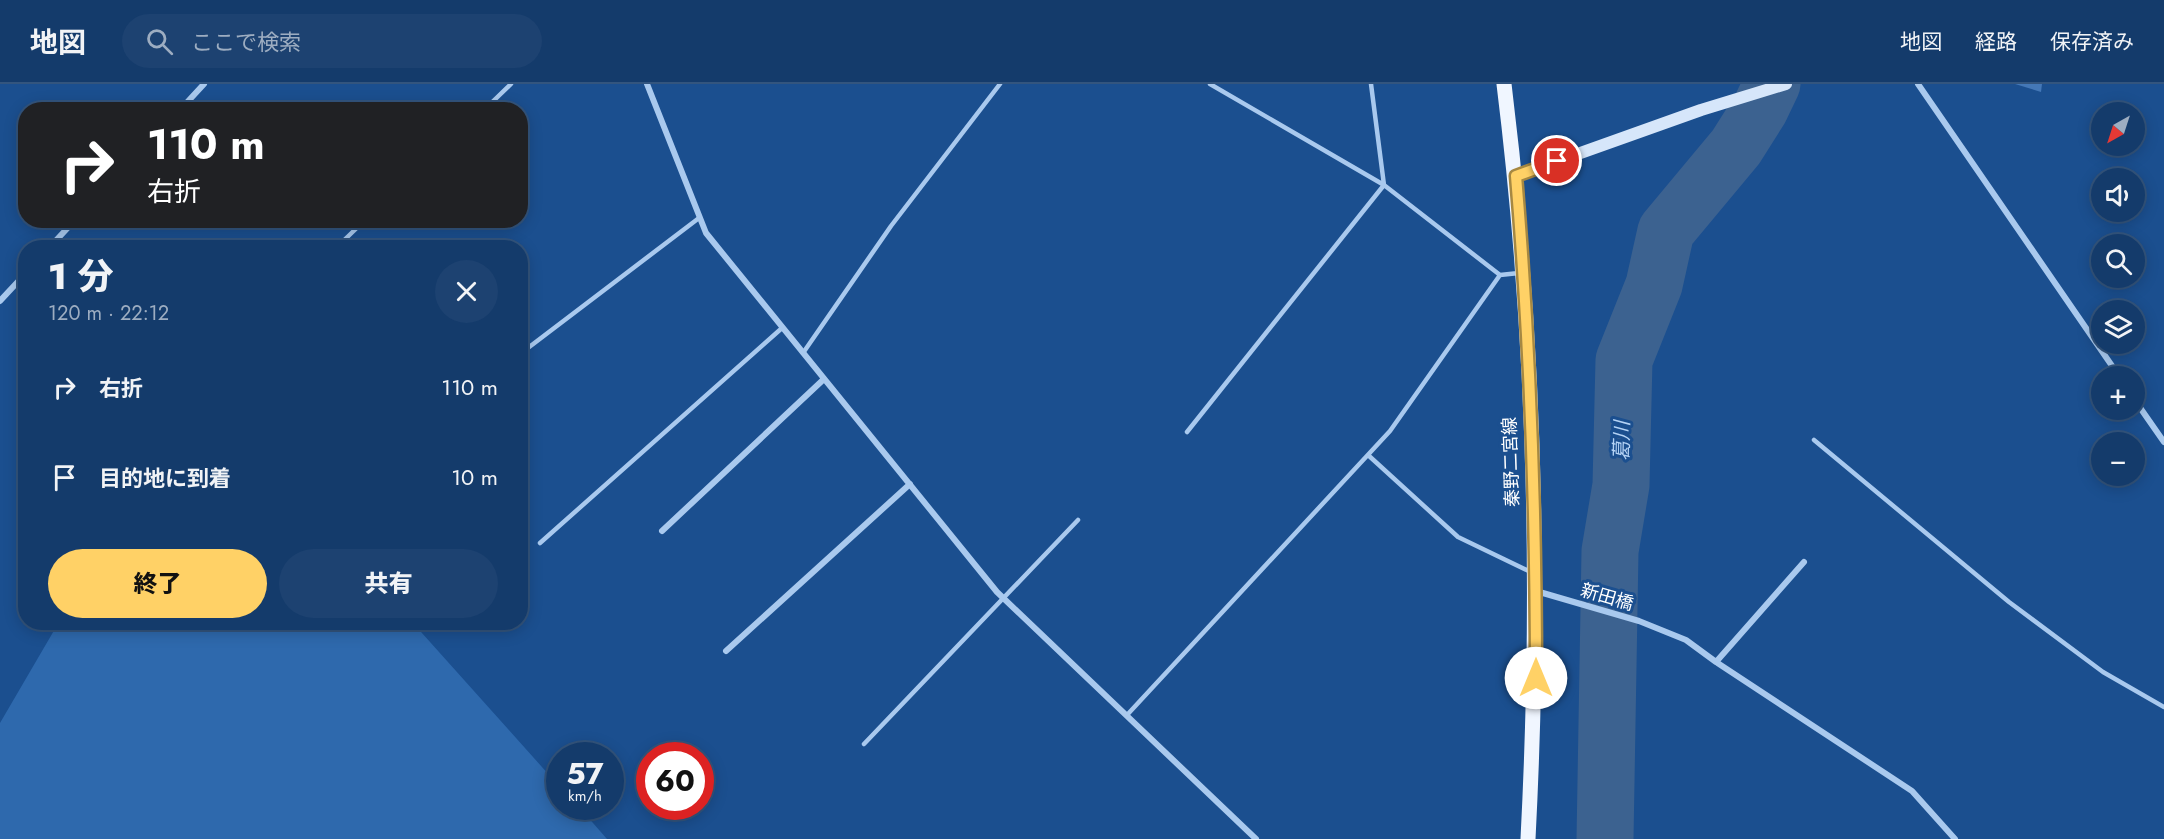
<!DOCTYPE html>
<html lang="ja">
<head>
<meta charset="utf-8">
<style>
	:root { --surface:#143b6b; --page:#1d4271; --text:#f1f3f6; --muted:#9dadc1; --line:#33557e; --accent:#ffd166 }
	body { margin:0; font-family:Jost,"Noto Sans JP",sans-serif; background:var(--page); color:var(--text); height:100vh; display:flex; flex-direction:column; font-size:22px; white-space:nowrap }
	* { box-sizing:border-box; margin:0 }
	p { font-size:20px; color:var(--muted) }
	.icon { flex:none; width:33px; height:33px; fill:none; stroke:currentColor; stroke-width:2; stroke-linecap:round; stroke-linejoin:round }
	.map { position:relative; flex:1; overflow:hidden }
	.details { position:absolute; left:18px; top:156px; width:510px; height:390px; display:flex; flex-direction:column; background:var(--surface); border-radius:24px; box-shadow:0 3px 15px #0003,0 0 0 2px var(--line) }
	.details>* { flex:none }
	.banner { position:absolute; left:18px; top:18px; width:510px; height:126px; border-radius:24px; box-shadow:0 3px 15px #0003,0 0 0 2px var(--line); background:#202124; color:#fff; overflow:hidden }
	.needle { width:39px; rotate:219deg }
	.controls { position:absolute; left:2091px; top:18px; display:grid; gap:12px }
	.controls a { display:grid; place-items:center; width:54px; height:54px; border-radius:50%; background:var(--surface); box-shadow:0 3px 15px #0003,0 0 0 2px var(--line); font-size:30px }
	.speed { position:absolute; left:546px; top:658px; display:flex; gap:12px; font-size:30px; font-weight:700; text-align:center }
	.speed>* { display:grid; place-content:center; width:78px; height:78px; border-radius:50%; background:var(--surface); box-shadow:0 3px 15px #0003,0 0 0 2px var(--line); line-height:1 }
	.speed small { font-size:15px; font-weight:400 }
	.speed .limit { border:9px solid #d22; background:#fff; color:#111 }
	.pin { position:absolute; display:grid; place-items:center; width:51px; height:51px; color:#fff; margin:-26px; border:3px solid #fff; border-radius:50%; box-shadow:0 2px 6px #0007 }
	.me { position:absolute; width:66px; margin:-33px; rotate:0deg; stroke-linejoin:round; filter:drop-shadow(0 0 4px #0008) }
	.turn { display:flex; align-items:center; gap:21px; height:126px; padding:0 30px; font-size:27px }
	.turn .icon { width:78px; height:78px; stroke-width:2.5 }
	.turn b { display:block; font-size:42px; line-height:51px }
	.round { display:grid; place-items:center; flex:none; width:63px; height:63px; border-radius:32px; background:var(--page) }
	.head { display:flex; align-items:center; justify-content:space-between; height:102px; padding:0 30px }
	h1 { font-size:36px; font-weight:800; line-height:45px }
	.action { display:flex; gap:12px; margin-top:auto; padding:12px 30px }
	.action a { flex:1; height:69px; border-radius:36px; background:var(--accent); color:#111; font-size:24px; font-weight:800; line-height:69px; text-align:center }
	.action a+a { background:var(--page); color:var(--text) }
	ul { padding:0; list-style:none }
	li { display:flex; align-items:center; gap:18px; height:90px; padding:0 30px }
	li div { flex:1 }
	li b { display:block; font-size:22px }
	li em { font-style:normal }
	header { display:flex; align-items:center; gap:36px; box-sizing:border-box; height:84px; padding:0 30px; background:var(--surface); border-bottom:2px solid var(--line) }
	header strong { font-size:28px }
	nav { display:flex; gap:33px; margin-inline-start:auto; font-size:21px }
	.search { width:420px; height:54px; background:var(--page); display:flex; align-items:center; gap:15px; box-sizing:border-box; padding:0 21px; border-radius:33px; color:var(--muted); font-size:22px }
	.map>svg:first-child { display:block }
	.green { fill:#2e69ad }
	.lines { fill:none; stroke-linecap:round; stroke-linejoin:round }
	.river { stroke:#3c6290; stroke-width:57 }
	.building { fill:#4478b7 }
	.lane { stroke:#a9c9ee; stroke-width:4.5 }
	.street { stroke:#a9c9ee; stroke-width:6 }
	.secondary { stroke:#d6e6fa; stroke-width:12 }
	.primary { stroke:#f0f6ff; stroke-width:15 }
	.route-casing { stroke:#a68842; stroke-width:15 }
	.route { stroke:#ffd166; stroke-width:10 }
	.labels { text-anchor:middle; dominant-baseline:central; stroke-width:6; stroke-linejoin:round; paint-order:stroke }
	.street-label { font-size:18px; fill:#fff; stroke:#1b4f8f }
	.water-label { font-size:20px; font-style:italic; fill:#b5d3f5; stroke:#1b4f8f }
</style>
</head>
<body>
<header>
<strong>地図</strong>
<div class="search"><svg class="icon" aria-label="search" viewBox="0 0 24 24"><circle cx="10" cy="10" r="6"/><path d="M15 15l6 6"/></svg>ここで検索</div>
<nav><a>地図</a><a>経路</a><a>保存済み</a></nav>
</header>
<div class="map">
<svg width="2164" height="755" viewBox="0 0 2164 755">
	<rect width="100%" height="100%" fill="#1b4f8f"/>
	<path class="green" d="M59,538L413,539L559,702L560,723H579L607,755H0V639Z"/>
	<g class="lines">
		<path class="river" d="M1605,755L1610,467L1621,401L1624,276L1654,201L1666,147L1736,63L1760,25L1772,0"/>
	</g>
	<path class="building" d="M2015,0H2042L2041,8Z"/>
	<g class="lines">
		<path class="lane" d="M1210,0L1384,101L1500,191
			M484,26L511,0
			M336,164L365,136
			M803,269L891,142L1000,0
			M520,270L699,134
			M1187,348L1384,101L1371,0
			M1814,356L2009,518L2103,588L2164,623
			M1368,371L1458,453L1533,489
			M540,459L782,244
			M1127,631L1390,347L1500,191L1519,189
			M864,660L1078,436"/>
		<path class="street" d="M647,0L706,149L997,508L1256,755
			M1918,0L2119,292
			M180,26L204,0
			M49,164L75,136
			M0,217L26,189
			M2134,315L2164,358
			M662,447L824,295
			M1536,507L1639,537L1686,556L1716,578L1912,707L1955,755
			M726,567L910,400
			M1716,578L1804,478"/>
		<path class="secondary" d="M1516,92L1701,26L1786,0"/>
		<path class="primary" d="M1504,0C1535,250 1541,504 1528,755"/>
	</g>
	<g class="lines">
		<g class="route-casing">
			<path id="route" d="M1536,594C1536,427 1530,258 1516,92L1557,77"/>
		</g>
		<use href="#route" class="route"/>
	</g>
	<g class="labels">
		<g class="street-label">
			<text transform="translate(1511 378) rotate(-92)">秦野二宮線</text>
			<text transform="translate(1607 513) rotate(16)">新田橋</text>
		</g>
		<g class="water-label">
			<text transform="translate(1622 357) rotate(-89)">葛川</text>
		</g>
	</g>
</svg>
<div class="controls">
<a><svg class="needle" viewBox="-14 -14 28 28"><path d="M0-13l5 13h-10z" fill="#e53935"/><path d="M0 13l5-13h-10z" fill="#9dadc1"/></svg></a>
<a><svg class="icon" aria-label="sound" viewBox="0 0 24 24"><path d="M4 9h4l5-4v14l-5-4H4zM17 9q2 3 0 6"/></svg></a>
<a><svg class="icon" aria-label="search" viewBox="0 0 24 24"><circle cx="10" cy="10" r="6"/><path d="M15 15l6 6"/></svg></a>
<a><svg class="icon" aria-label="layers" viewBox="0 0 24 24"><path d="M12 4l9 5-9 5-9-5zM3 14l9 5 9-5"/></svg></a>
<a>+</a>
<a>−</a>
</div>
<div class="speed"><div>57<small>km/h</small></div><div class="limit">60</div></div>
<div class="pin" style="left:1557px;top:77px;background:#d93025"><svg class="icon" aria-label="arrive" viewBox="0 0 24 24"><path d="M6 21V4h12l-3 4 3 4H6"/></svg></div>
<svg class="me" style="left:1536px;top:594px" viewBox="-20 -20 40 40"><circle r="19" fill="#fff"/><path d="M0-13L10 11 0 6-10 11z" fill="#ffd166"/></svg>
<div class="banner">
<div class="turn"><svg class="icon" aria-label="right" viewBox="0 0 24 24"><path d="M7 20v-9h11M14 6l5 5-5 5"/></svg><div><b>110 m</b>右折</div></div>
</div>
<section class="details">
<div class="head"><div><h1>1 分</h1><p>120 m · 22:12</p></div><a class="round"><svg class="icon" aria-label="close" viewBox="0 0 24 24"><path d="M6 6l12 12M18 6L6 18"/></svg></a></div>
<ul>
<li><svg class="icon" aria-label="right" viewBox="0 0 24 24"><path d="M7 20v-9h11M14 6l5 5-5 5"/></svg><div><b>右折</b></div><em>110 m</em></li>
<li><svg class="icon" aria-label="arrive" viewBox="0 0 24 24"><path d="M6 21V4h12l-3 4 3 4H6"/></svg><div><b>目的地に到着</b></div><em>10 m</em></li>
</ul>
<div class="action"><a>終了</a><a>共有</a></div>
</section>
</div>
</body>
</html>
